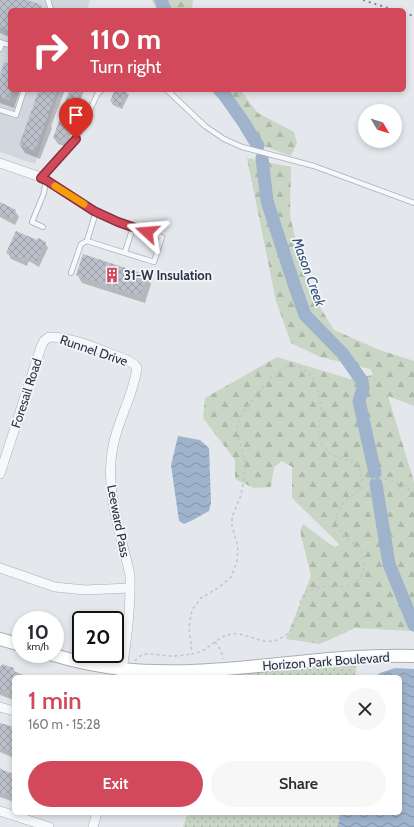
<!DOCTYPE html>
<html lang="en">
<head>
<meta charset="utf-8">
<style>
	:root { --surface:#fff; --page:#f7f7f7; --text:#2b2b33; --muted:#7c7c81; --accent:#d1495b }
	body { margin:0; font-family:Cabin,sans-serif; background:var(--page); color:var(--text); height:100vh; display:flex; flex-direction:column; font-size:15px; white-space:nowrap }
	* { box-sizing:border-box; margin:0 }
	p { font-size:13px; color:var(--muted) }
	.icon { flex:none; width:22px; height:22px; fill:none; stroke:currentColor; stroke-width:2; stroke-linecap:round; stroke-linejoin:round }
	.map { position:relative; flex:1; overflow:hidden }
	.drawer { position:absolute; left:12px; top:675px; width:390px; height:140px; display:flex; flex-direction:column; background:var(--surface); border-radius:6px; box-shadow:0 2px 6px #0003 }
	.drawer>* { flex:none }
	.banner { position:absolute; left:8px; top:8px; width:398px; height:84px; border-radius:6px; box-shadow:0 2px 6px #0003; background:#d1495b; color:#fff; overflow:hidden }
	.needle { width:26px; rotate:128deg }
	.buttons { position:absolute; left:358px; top:104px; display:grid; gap:8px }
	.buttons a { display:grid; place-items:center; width:44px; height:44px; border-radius:50%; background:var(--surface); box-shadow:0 2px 6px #0003; font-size:20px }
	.speed { position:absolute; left:12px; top:611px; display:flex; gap:8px; font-size:20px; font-weight:700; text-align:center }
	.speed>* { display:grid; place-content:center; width:52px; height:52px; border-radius:50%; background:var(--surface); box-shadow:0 2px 6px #0003; line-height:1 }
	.speed small { font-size:10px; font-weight:400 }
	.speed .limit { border:2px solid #111; border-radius:6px; background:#fff; color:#111 }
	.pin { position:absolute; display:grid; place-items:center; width:34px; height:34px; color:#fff; margin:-41px -17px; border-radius:50% 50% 50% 0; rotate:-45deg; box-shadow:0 0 4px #0007 }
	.pin .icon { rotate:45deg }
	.me { position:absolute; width:44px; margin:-22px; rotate:289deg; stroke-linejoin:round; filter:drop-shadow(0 0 3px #0008) }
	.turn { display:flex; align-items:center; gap:14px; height:84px; padding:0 16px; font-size:18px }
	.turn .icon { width:52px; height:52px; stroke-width:2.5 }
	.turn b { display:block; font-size:28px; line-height:34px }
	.round { display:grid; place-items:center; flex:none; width:42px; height:42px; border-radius:21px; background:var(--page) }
	.summary { display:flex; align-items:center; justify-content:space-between; height:68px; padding:0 16px }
	h1 { font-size:24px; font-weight:600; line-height:30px; color:var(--accent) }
	.button { display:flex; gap:8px; margin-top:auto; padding:8px 16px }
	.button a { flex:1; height:46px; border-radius:24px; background:var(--accent); color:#fff; font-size:16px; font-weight:600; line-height:46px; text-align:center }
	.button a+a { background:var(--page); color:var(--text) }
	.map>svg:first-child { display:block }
	.built { fill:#d2d6de }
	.forest { fill:url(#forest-firs) }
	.park { fill:url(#park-dots) }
	.water { fill:url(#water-waves) }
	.shadow { fill:#0003 }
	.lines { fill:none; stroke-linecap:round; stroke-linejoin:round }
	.river { stroke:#9fb4cc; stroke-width:13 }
	.building { fill:url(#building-cross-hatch) }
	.lane-casing { stroke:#a9aeb7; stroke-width:6 }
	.street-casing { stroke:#a9aeb7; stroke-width:10 }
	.secondary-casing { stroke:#a9aeb7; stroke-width:14 }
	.path { stroke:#c2c5cb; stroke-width:1.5; stroke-dasharray:3 3; stroke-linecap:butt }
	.lane { stroke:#f7f8fa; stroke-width:4.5 }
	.street { stroke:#f7f8fa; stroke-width:9 }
	.secondary { stroke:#fff; stroke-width:12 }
	.rail { stroke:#7d8696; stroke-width:2; stroke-dasharray:2 4; stroke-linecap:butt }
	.route-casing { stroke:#882f3b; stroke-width:10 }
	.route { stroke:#d1495b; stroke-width:7 }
	.slow { stroke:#f59e0b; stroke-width:7 }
	.labels { text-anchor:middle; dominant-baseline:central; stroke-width:3.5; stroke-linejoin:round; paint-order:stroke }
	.poi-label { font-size:13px; font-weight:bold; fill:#2b3445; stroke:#f4f6f9; text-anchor:start }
	.street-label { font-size:13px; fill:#2b3445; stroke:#f4f6f9 }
	.water-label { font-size:14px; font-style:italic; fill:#34527a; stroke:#f4f6f9 }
</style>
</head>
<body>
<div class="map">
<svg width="414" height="827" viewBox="0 0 414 827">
	<defs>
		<pattern id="forest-firs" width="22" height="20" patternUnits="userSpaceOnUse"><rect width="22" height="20" fill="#c9d6c5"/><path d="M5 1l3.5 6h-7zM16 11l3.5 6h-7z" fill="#adb8ab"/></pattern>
		<pattern id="park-dots" width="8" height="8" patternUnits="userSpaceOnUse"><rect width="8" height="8" fill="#c9d6c5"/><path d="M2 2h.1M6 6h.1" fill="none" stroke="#adb8ab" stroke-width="1.8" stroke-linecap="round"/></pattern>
		<pattern id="water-waves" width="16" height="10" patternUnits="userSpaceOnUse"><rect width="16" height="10" fill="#9fb4cc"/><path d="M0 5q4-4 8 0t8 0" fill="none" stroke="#8293a7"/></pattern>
		<pattern id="building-cross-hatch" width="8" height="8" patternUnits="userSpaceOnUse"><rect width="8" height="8" fill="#bbc0ca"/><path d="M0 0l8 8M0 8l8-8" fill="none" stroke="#989da6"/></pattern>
	</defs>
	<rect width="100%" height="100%" fill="#e4e7ec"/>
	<path class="built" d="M0,0H90L87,10H10V90H60L35,164L0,152Z"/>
	<path class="forest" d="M152,0H193L192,10H157Z
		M211,90H240L258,113L294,132L297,143L291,156L250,141L229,111Z
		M247,158L291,167L290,216L307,286L334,330L380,350L414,361V406L388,396L414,482V631L355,628L320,644L286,639L311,576L300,531L303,524L334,547L339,546L337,542L292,498V467L282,461L274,467L271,487L254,488L235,479V460L203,418L205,398L277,357L350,379L373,375L370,369L320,357L291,343L276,301Z"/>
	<path class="park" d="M357,665L355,677H173Z
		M188,813H366L365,827H183Z"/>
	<path class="water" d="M178,436L200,440L209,448L211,503L209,511L191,521L184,524L179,521L171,465Z
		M395,668L414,669V827H338L340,813H400V677H375L380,673Z"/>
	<path class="shadow" d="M2,0H24L41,6L43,10H10V37L0,33V5Z
		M10,65V90H20L14,108L0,103V78Z
		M40,90H65L51,126L52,128L40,159L25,153L20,145Z
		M71,90H84L78,108L69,105L67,101Z
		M116,90H124L129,95L122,109L113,105L111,101Z
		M71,119L74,125L67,147L58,144L54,138Z
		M0,203L15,211L19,217L15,225L0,217Z
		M45,243L48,248L39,267L29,261L27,266L11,259L8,253Z
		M77,274L146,276L151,284L145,303L82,283Z
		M0,666L13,669L16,673L26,677H14V700L0,695Z
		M0,724L14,728V758L0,752Z
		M0,768L3,771L14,775V802L0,797Z"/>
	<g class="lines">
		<path class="river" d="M161,0L165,10
			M221,90L244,123L258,146
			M262,158L267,201L293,281L305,315L343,354L362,381L363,388L359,401L375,473
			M376,484L389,564L414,625"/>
	</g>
	<path class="building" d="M0,0H28L41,5L39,10H10V24L8,30L0,27Z
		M4,62L10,64V90H13L9,100L0,97V75Z
		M39,90H57L35,151L19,145Z
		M70,90H81L76,105L65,101Z
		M115,90H127L120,106L110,101Z
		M61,115L71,118L64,141L53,138Z
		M0,202L16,210L12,219L0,213Z
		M16,231L37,240L38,238L46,242L36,262L25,257L24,261L6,253Z
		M83,254L147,275L140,296L76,275Z
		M2,664L14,668L13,671L26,676V677H14V695L0,690V670Z
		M0,723L14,727V753L0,748Z
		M0,769L14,774V797L0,793Z"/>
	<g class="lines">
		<g class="lane-casing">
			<path id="lane" d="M48,0L51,10
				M0,42L2,43L0,49
				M2,43L10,45
				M167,90L205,126L224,139L242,147L314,166L414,203
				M0,110L16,115L24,90
				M41,178L76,139L98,93L102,90
				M43,227L32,222L44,193L46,179L94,211L118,221L162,237L154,262L87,241L96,212
				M125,252L133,227
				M71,273L81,244L87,241"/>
		</g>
		<g class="street-casing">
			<path id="street" d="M0,163L46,179
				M0,474L41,347L44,341L49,337C75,337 103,351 127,360L134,364L137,368C133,396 118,420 113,446C104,489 121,534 130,575C131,610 126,643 121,677
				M0,568L55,587L85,590L130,588
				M0,707L14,711
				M0,811L49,827
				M93,827L97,813"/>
		</g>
		<g class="secondary-casing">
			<path id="secondary" d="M0,639L21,645
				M50,654C73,661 97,666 121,669C219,679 316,653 414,656"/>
		</g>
		<path class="path" d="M287,366C312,363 321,391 321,411C321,419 317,427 319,435C323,452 335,457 350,461C353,462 356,462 358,465C361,469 361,478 361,483C362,494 351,495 344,502C339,508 337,514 336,521C338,529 344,536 350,541C354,544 359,546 361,551C363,554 363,559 363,563C364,566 364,569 363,572C356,597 324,579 307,592C294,601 304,628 279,639C263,647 248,632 232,634C216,636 210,651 192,654L189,627L192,610L201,598L218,588L231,577L237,562L238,547L232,526V517L241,495L246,466L237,432L239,421L244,411L272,376L276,373Z
			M361,479L381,478L390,480L414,492
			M215,642L219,647L224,659
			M135,661C142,649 159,656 170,656C177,656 185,655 192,654
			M241,827V822L245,813"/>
		<use href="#lane" class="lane"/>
		<use href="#street" class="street"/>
		<use href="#secondary" class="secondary"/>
		<path class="rail" d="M363,0L394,10
			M404,13L414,16"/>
	</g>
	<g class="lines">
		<g class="route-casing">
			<path id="route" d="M76,139L41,178L46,180L94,211L118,222L147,232"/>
		</g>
		<use href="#route" class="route"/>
		<path class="slow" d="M55,186L84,204"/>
	</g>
	<defs>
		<g id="building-bare" transform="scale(1.2)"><path d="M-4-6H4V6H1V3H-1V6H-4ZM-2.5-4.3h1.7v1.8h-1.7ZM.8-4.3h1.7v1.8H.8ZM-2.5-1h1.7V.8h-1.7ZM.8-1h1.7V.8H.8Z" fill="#d1495b" stroke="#f4f6f9" stroke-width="2.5" paint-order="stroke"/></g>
	</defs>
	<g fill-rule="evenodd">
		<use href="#building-bare" x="112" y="275"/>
	</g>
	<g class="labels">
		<g class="poi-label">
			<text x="124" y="275">31-W Insulation</text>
		</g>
		<g class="street-label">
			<text transform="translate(94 350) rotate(19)">Runnel Drive</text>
			<text transform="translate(26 393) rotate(-72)">Foresail Road</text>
			<text transform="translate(119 521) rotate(79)">Leeward Pass</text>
			<text transform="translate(326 661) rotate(-4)">Horizon Park Boulevard</text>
		</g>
		<g class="water-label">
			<text transform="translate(309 272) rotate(70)">Mason Creek</text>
		</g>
	</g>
</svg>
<div class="buttons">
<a><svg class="needle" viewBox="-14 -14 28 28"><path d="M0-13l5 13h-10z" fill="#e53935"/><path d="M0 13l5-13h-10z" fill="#7c7c81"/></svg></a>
</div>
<div class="speed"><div>10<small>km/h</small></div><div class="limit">20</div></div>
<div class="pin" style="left:76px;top:139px;background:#d93025"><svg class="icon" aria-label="arrive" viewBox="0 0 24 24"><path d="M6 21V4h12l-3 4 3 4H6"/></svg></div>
<svg class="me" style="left:147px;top:232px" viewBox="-20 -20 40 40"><path d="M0-17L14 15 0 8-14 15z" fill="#d1495b" stroke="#fff" stroke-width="4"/></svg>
<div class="banner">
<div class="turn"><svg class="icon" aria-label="right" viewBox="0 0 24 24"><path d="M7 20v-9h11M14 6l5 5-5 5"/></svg><div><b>110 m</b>Turn right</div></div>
</div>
<section class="drawer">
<div class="summary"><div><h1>1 min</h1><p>160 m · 15:28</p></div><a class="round"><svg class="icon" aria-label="close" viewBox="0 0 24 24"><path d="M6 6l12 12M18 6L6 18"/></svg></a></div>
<div class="button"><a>Exit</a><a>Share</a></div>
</section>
</div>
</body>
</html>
